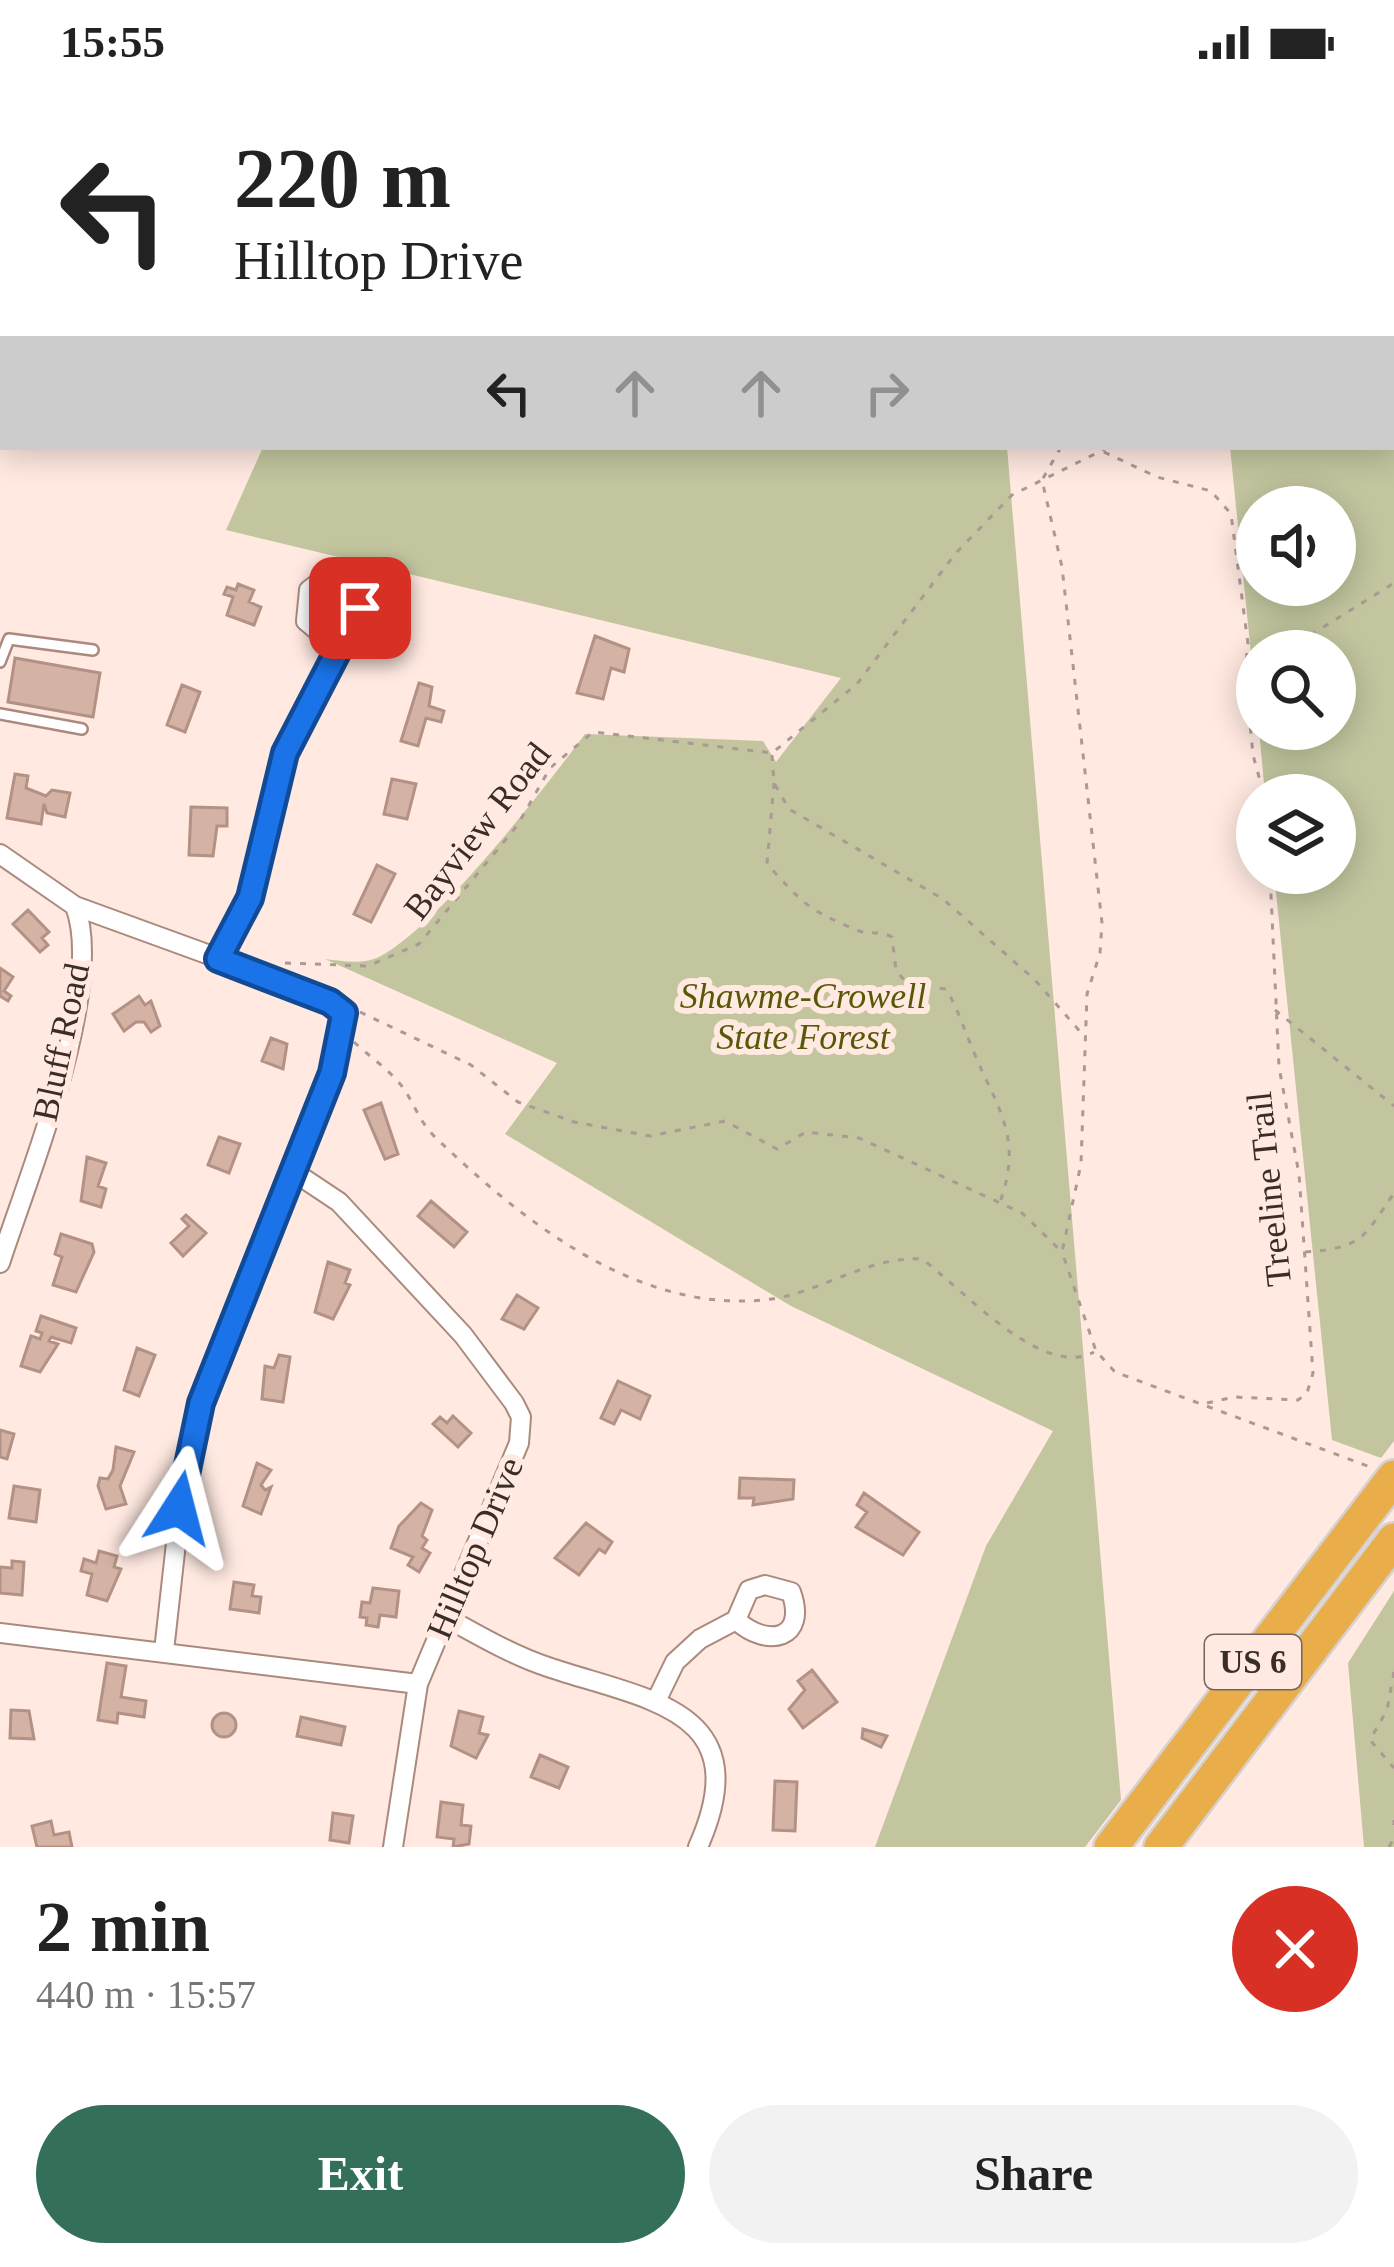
<!DOCTYPE html>
<html lang="en">
<head>
<meta charset="utf-8">
<style>
	:root { --surface:#fff; --page:#f2f2f2; --text:#222; --muted:#767676; --accent:#336f59 }
	body { margin:0; font-family:"Times New Roman",serif; background:var(--page); color:var(--text); height:100vh; display:flex; flex-direction:column; font-size:45px; white-space:nowrap }
	* { box-sizing:border-box; margin:0 }
	p { font-size:39px; color:var(--muted) }
	.icon { flex:none; width:66px; height:66px; fill:none; stroke:currentColor; stroke-width:2; stroke-linecap:round; stroke-linejoin:round }
	.map { position:relative; height:1763px; overflow:hidden }
	.panel { display:flex; flex-direction:column; background:var(--surface); flex:1 }
	.panel>* { flex:none }
	.hud { position:absolute; left:0px; top:0px; width:1395px; height:366px; box-shadow:0 6px 30px #0003; background:#fff; color:var(--text); overflow:hidden }
	.tools { position:absolute; left:1236px; top:402px; display:grid; gap:24px }
	.tools a { display:grid; place-items:center; width:120px; height:120px; border-radius:50%; background:var(--surface); box-shadow:0 6px 30px #0003; font-size:60px }
	.pin { position:absolute; display:grid; place-items:center; width:102px; height:102px; color:#fff; margin:-51px; border-radius:24px; box-shadow:0 6px 18px #0006 }
	.me { position:absolute; width:132px; margin:-66px; rotate:9deg; stroke-linejoin:round; filter:drop-shadow(0 0 9px #0008) }
	.turn { display:flex; align-items:center; gap:42px; height:252px; padding:0 36px; font-size:54px }
	.turn .icon { width:156px; height:156px; stroke-width:2.5 }
	.turn b { display:block; font-size:84px; line-height:102px }
	.lanes { display:flex; align-items:center; height:114px; padding:0 36px; background:#0003; justify-content:center; gap:60px; direction:ltr }
	.lanes .off { opacity:.35 }
	.round { display:grid; place-items:center; flex:none; width:126px; height:126px; border-radius:63px; background:var(--page) }
	.summary { display:flex; align-items:center; justify-content:space-between; height:204px; padding:0 36px }
	h1 { font-size:72px; font-weight:600; line-height:90px }
	.primary-button { display:flex; gap:24px; margin-top:auto; padding:24px 36px }
	.primary-button a { flex:1; height:138px; border-radius:72px; background:var(--accent); color:#fff; font-size:48px; font-weight:600; line-height:138px; text-align:center }
	.primary-button a+a { background:var(--page); color:var(--text) }
	.status { display:flex; justify-content:space-between; align-items:center; height:84px; padding:0 60px; background:var(--surface); direction:ltr }
	.status svg { height:33px; fill:currentColor }
	.map>svg:first-child { display:block }
	.green { fill:#c2c59e; fill-rule:evenodd }
	.building { fill:#d4b2a4; stroke:#b39285; stroke-width:3 }
	.lines { fill:none; stroke-linecap:round; stroke-linejoin:round }
	.service-casing { stroke:#ab8a7d; stroke-width:14 }
	.minor-casing { stroke:#ab8a7d; stroke-width:22 }
	.motorway-casing { stroke:#d4d1d0; stroke-width:38 }
	.path { stroke:#ab9993; stroke-width:3; stroke-dasharray:6 9; stroke-linecap:butt }
	.service { stroke:#fff; stroke-width:9 }
	.minor { stroke:#fff; stroke-width:18 }
	.motorway { stroke:#e9ae4a; stroke-width:33 }
	.route-casing { stroke:#114b97; stroke-width:30 }
	.route { stroke:#1a73e8; stroke-width:21 }
	.labels { text-anchor:middle; dominant-baseline:central; stroke-width:12; stroke-linejoin:round; paint-order:stroke }
	.shield { fill:#ffe9e1; stroke:#756560; stroke-width:3 }
	.shield-label { font-size:33px; font-weight:bold; fill:#3a2d28 }
	.street-label { font-size:36px; fill:#3a2d28; stroke:#ffe9e1 }
	.park-label { font-size:36px; font-style:italic; fill:#575908; stroke:#ffe9e1 }
</style>
</head>
<body>
<div class="status"><b>15:55</b><svg viewBox="0 0 49 12"><path d="M0 12V9h3v3zM5 12V6h3v6zM10 12V3h3v9zM15 12V0h3v12zM26 1h20v11H26zM47 4h2v5h-2z"/></svg></div>
<div class="map">
<svg width="1394" height="1763" viewBox="0 0 1394 1763">
	<rect width="100%" height="100%" fill="#ffe9e1"/>
	<path class="green" d="M428,0H971L972,3H426Z
		M1192,0H1394V1357L1381,1374L1332,1356L1274,789H1335V711H1265L1259,645H1335V567H1257V629L1230,363H1392V3ZM1257,423H1335V501H1257Z
		M263,363H1007L1121,1716L1085,1763H875L986,1462L1053,1347L791,1222L505,1050L557,979L325,875C343,877 362,881 379,873C437,843 544,705 585,650L763,657L776,678L841,594L226,446Z
		M1394,1507V1763H1364L1348,1579Z"/>
	<path class="building" d="M238,500L254,506L249,518L261,523L254,541L227,531L233,513L224,510L227,503L236,506Z
		M595,552L629,565L624,588L611,584L603,615L577,609Z
		M15,574L100,589L93,633L8,618Z
		M419,599L432,603L429,622L444,627L441,638L426,634L418,662L401,657Z
		M182,601L200,608L185,648L167,641Z
		M15,690L28,692L26,704L46,712L52,706L70,709L65,733L47,729L44,720L41,740L7,734Z
		M392,695L416,700L407,735L384,730Z
		M191,723L227,724V742H217L213,772L189,771Z
		M377,781L395,790L371,838L354,830Z
		M28,826L49,848L42,854L48,861L40,868L13,840Z
		M0,884L13,893L4,907L11,912L8,917L0,912Z
		M139,912L145,921L151,917L160,942L151,948L144,938H136L124,947L113,930Z
		M271,954L287,960L283,985L262,977Z
		M381,1019L398,1070L385,1075L364,1026Z
		M219,1053L240,1060L229,1089L208,1081Z
		M87,1073L106,1079L98,1102L106,1105L101,1123L81,1117Z
		M431,1117L467,1148L454,1163L418,1132Z
		M186,1131L206,1149L183,1172L171,1159L189,1142L182,1135Z
		M61,1150L92,1160L94,1168L76,1208L53,1201L62,1173L55,1170Z
		M328,1178L350,1186L345,1199L350,1201L333,1235L315,1228Z
		M517,1211L538,1224L524,1245L502,1235Z
		M41,1232L76,1244L71,1259L51,1253L49,1257L58,1260L40,1288L21,1282L31,1252L40,1255L42,1249L36,1247Z
		M137,1264L155,1271L139,1312L124,1306Z
		M279,1271L290,1273L283,1318L262,1315L265,1282L274,1284Z
		M618,1297L650,1312L640,1335L621,1326L614,1340L601,1334Z
		M453,1332L471,1349L458,1363L433,1340L440,1333L447,1339Z
		M0,1346L14,1350L7,1375L0,1373Z
		M116,1363L134,1368L120,1402L126,1420L106,1425L98,1402L100,1394L108,1395L113,1386Z
		M257,1379L271,1386L261,1401L265,1406L271,1403L261,1430L243,1422Z
		M740,1394L794,1396L793,1415L753,1421L754,1414H739Z
		M14,1402L40,1406L36,1438L9,1434Z
		M864,1409L919,1448L903,1471L856,1443L867,1428L857,1421Z
		M421,1419L432,1426L422,1452L427,1456L422,1464L430,1469L419,1488L408,1481L413,1473L391,1464L399,1442Z
		M586,1439L612,1458L605,1469L599,1465L579,1491L555,1474Z
		M99,1467L117,1472L114,1483L121,1485L107,1517L87,1511L92,1490L81,1487L84,1475L96,1479Z
		M12,1477L24,1478L22,1511L0,1509V1483L12,1484Z
		M234,1498L254,1501L252,1512L261,1513L259,1529L230,1525Z
		M373,1504L399,1507L396,1533L380,1531L378,1543L366,1541L367,1534L360,1533L362,1518L370,1519Z
		M107,1579L126,1582L121,1613L146,1617L144,1633L118,1629L117,1639L98,1636Z
		M812,1586L837,1618L803,1644L789,1625L805,1606L798,1597Z
		M11,1626L29,1627L34,1655L10,1654Z
		M459,1627L483,1633L479,1649L488,1651L476,1674L451,1662Z
		M212 1641a12 12 0 1 1 24 0a12 12 0 1 1-24 0Z
		M301,1633L345,1643L341,1661L297,1652Z
		M863,1645L887,1652L881,1663L862,1654Z
		M540,1671L568,1683L559,1704L531,1693Z
		M775,1697L797,1698L795,1747L773,1746Z
		M441,1718L463,1721L461,1741L471,1742L469,1760L453,1763L454,1755L437,1753Z
		M333,1729L353,1732L349,1759L330,1756Z
		M51,1737L54,1751L69,1748L72,1763H37L32,1742Z"/>
	<g class="lines">
		<g class="service-casing">
			<path id="service" d="M0,578L9,555L93,566
				M0,630L82,645"/>
		</g>
		<g class="minor-casing">
			<path id="minor" d="M256,3L258,0
				M0,770L75,822C106,904 27,1095 0,1179
				M75,822L303,905L344,929L332,989L201,1319L185,1378L164,1567
				M219,875L250,814L285,669L337,563L306,537L309,506L321,497L350,502C365,526 358,545 337,563
				M447,1534C480,1552 512,1571 548,1583C645,1616 760,1624 698,1763
				M0,1549L418,1600L519,1359L521,1333L514,1319L463,1251L339,1118L294,1088
				M657,1615L675,1578L700,1555L736,1536L749,1506L765,1501L791,1508C808,1555 768,1565 736,1536
				M393,1763L418,1600"/>
		</g>
		<g class="motorway-casing">
			<path id="motorway" d="M1111,1763L1394,1393
				M1161,1763L1394,1456"/>
		</g>
		<path class="path" d="M429,0L430,3
			M1224,0L1227,3
			M1037,3L1038,0
			M1293,3L1298,0
			M1392,96L1394,94
			M1061,363L1042,396L1062,483L1102,839L1100,869L1087,910L1081,1080L1062,1168L1096,1267L1115,1288L1373,1384
			M1104,368L1157,393L1211,407L1231,430L1248,560L1245,587L1253,671L1264,711
			M1285,567L1394,499
			M772,671L774,699L789,725L943,815L1035,896L1084,952
			M774,699L767,780C804,820 805,824 856,846C869,851 879,846 892,853L896,886L908,901L946,905C958,925 964,945 973,966C996,1023 1024,1052 1000,1118
			M285,879L368,882L419,860L517,742L550,684L593,648L772,669L857,600L955,470L1012,411L1109,363
			M1275,926L1394,1022
			M360,928L471,981L518,1018L574,1038L650,1052L725,1037L777,1065L806,1048L859,1054L1022,1129L1061,1167
			M354,958C369,972 388,985 401,1001C414,1018 419,1038 436,1054C523,1137 635,1228 763,1216C819,1211 865,1172 922,1175C963,1205 1042,1296 1094,1268
			M1305,1168C1363,1164 1364,1153 1394,1109
			M1207,1319L1234,1313L1298,1316L1307,1309L1313,1289L1299,1090L1279,983L1270,789
			M1394,1588L1387,1626L1370,1656L1394,1684
			M1394,1736V1741
			M1389,1763L1394,1754"/>
		<use href="#service" class="service"/>
		<use href="#minor" class="minor"/>
		<use href="#motorway" class="motorway"/>
	</g>
	<g class="lines">
		<g class="route-casing">
			<path id="route" d="M179,1424L201,1319L332,989L344,929L330,918L218,875L250,814L285,669L360,524"/>
		</g>
		<use href="#route" class="route"/>
	</g>
	<g class="labels">
		<rect class="shield" x="1205" y="1551" width="96" height="54" rx="9"/>
		<g class="shield-label">
			<text x="1253" y="1578">US 6</text>
		</g>
		<g class="street-label">
			<text transform="translate(477 747) rotate(-52)">Bayview Road</text>
			<text transform="translate(61 958) rotate(-78)">Bluff Road</text>
			<text transform="translate(1269 1105) rotate(-96)">Treeline Trail</text>
			<text transform="translate(475 1464) rotate(-67)">Hilltop Drive</text>
		</g>
		<g class="park-label">
			<text x="803" y="912">Shawme-Crowell<tspan x="803" dy="41">State Forest</tspan></text>
		</g>
	</g>
</svg>
<div class="tools">
<a><svg class="icon" aria-label="sound" viewBox="0 0 24 24"><path d="M4 9h4l5-4v14l-5-4H4zM17 9q2 3 0 6"/></svg></a>
<a><svg class="icon" aria-label="search" viewBox="0 0 24 24"><circle cx="10" cy="10" r="6"/><path d="M15 15l6 6"/></svg></a>
<a><svg class="icon" aria-label="layers" viewBox="0 0 24 24"><path d="M12 4l9 5-9 5-9-5zM3 14l9 5 9-5"/></svg></a>
</div>
<div class="pin" style="left:360px;top:524px;background:#d93025"><svg class="icon" aria-label="arrive" viewBox="0 0 24 24"><path d="M6 21V4h12l-3 4 3 4H6"/></svg></div>
<svg class="me" style="left:179px;top:1424px" viewBox="-20 -20 40 40"><path d="M0-17L14 15 0 8-14 15z" fill="#1a73e8" stroke="#fff" stroke-width="4"/></svg>
<div class="hud">
<div class="turn"><svg class="icon" aria-label="left" viewBox="0 0 24 24"><path d="M17 20v-9H6M10 6l-5 5 5 5"/></svg><div><b>220 m</b>Hilltop Drive</div></div>
<div class="lanes"><svg class="icon" aria-label="left" viewBox="0 0 24 24"><path d="M17 20v-9H6M10 6l-5 5 5 5"/></svg><svg class="icon off" aria-label="ahead" viewBox="0 0 24 24"><path d="M12 20V5M6 11l6-6 6 6"/></svg><svg class="icon off" aria-label="ahead" viewBox="0 0 24 24"><path d="M12 20V5M6 11l6-6 6 6"/></svg><svg class="icon off" aria-label="right" viewBox="0 0 24 24"><path d="M7 20v-9h11M14 6l5 5-5 5"/></svg></div>
</div>
</div>
<section class="panel">
<div class="summary"><div><h1>2 min</h1><p>440 m · 15:57</p></div><a class="round" style="background:#d93025;color:#fff"><svg class="icon" aria-label="close" viewBox="0 0 24 24"><path d="M6 6l12 12M18 6L6 18"/></svg></a></div>
<div class="primary-button"><a>Exit</a><a>Share</a></div>
</section>
</body>
</html>
